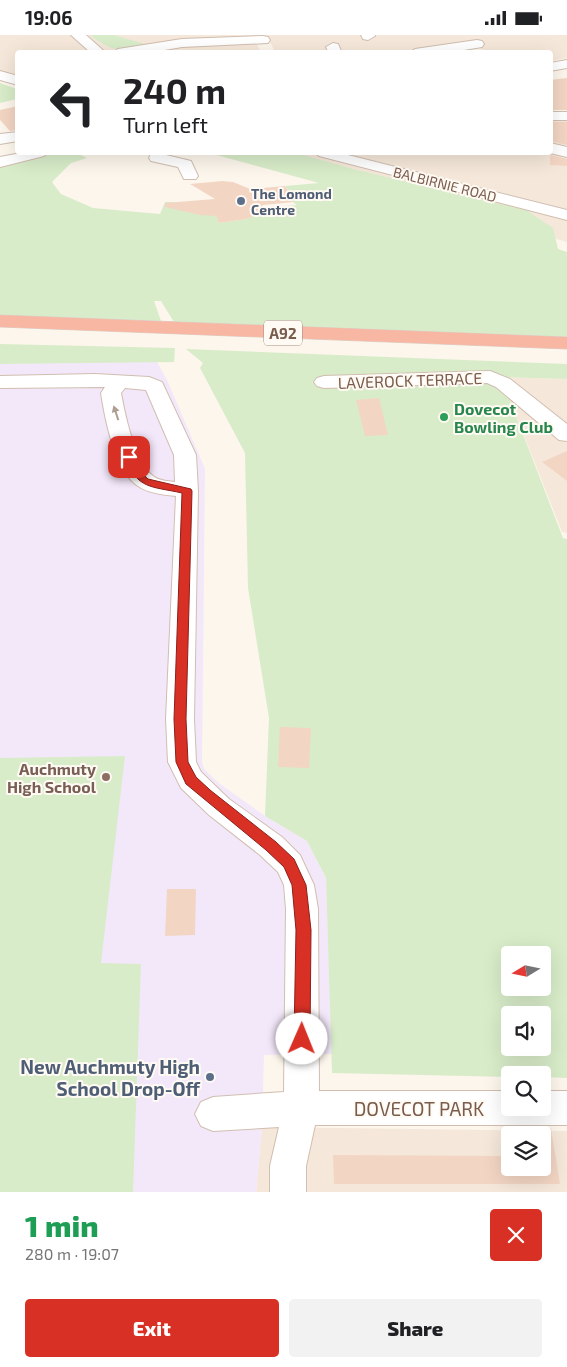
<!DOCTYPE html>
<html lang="en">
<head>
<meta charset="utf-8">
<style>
	:root { --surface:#fff; --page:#f2f2f2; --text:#202124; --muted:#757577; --accent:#d93025 }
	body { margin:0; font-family:"Exo 2",sans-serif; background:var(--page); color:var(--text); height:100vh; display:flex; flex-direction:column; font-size:19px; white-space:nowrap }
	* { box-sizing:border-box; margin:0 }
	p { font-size:16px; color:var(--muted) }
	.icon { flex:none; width:28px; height:28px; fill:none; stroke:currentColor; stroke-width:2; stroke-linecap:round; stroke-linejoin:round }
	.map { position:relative; height:1157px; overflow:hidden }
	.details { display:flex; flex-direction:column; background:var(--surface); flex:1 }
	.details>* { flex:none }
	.top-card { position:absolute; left:15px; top:15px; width:538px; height:105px; border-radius:5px; box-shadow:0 5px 20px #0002; background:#fff; color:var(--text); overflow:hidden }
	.needle { width:32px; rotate:260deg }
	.controls { position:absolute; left:501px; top:911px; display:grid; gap:10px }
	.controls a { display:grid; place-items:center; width:50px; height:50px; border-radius:5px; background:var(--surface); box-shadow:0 5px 20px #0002; font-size:25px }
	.pin { position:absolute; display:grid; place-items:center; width:42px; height:42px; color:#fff; margin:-21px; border-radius:10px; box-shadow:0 2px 8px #0006 }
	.me { position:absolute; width:55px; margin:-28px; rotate:1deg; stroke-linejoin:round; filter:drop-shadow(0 0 4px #0008) }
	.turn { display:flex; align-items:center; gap:18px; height:105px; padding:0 25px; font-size:22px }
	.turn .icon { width:65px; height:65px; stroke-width:2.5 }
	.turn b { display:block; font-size:35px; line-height:42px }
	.round { display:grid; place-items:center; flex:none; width:52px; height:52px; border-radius:5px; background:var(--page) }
	.overview { display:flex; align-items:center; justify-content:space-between; height:85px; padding:0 25px }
	h1 { font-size:30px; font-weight:800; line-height:38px; color:#1e9e55 }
	.cta { display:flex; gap:10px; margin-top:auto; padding:10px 25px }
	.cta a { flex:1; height:58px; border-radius:5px; background:var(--accent); color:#fff; font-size:20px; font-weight:800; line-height:58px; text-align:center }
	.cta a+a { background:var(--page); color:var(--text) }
	.status { display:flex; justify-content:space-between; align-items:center; height:35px; padding:0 25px; background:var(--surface); direction:ltr }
	.status svg { height:14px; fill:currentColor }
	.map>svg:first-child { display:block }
	.residential { fill:#f5e8da; fill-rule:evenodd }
	.education { fill:#f3e8fa }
	.green { fill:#d8ecc9; fill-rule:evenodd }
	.building { fill:#f3d5c3 }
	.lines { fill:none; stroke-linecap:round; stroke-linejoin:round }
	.minor-casing { stroke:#d1beb0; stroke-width:2 }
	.highway-casing { stroke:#dad1cd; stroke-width:1 }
	.minor { fill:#fff; fill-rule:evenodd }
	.highway { fill:#f7b7a3; fill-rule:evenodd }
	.oneway { fill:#af9d94 }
	.route { fill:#d93025; stroke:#8d1f18 }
	.service-dot { fill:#5c6f8a; stroke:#fffaf3; stroke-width:2 }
	.leisure-dot { fill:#2e9e5b; stroke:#fffaf3; stroke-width:2 }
	.education-dot { fill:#8d6e63; stroke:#fffaf3; stroke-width:2 }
	.labels { text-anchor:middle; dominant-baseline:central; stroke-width:4; stroke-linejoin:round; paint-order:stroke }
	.far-street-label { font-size:14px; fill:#7a5c4d; stroke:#fffaf3 }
	.far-service-label { font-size:14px; font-weight:bold; fill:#4e5e75; stroke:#fffaf3; text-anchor:start }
	.shield { fill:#fffaf3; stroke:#a28b7f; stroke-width:1 }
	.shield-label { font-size:15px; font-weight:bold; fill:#7a5c4d }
	.street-label { font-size:16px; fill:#7a5c4d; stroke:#fffaf3 }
	.leisure-label { font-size:16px; font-weight:bold; fill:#27864d; stroke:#fffaf3; text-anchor:start }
	.education-label { font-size:16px; font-weight:bold; fill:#785e54; stroke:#fffaf3; text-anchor:end }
	.near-service-label { font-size:19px; font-weight:bold; fill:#4e5e75; stroke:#fffaf3; text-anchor:end }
	.near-street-label { font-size:19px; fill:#7a5c4d; stroke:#fffaf3 }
</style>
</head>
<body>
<div class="status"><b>19:06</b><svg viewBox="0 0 49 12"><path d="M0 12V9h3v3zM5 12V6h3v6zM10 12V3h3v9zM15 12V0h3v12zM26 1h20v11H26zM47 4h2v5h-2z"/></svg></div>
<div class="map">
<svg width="567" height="1157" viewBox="0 0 567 1157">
	<rect width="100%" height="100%" fill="#fdf6ec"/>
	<path class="residential" d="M0,0H567V23L550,26V18L485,17L477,11L438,18L275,17L269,5L256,7L261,17L18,18L17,46L0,40Z
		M550,84L567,85V207L427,167L296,118H550Z
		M501,342L567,344V498L562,497Z
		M262,1092L567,1096V1157H256ZM510,1100H542V1132H510Z"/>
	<path class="education" d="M156,325L168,347L205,434L202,728L205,735L220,749L265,781L307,806L326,843L332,1019L264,1020L262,1092L256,1157H0V329Z"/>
	<path class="green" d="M90,0H114L148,10C118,15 115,19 90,0Z
		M0,48L17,54V64L0,68Z
		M56,118H76L87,123L71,128L52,147L61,159L93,173L160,179L165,167H179L200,180H216L219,188L247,184L259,174L265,173L297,170L293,167L285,151L319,148L209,118H296L353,134L526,175L553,193L558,214L567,217V302L174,287L161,266H154L161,286L0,282V131Z
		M0,309L175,313L174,327L0,329Z
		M186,314L567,329V344L501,342L563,503L567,504V1043L543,1042L542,1040H510V1042L332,1038L326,843L307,806L265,781L269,683L248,553L245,418L200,333L203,328ZM510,920H542V952H510ZM510,980H542V1012H510Z
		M125,721L101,928L141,929L133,1157H0V723Z"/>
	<path class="building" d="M567,43V75H550V45Z
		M18,71V95L10,96L0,85V75Z
		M550,87H567V110L550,106Z
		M550,120L567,124V131L550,130Z
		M222,146L233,147L250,154L285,151L293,167L263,170L255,180L247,184L219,188L216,181L200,180L165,172V168L215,164L190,149Z
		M379,363L388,400L365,401L356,365Z
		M567,416V446L542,427Z
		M280,692L311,693L309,733L278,732Z
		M167,854H196L195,900L165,901Z
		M551,1093L560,1149H334L333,1120L510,1121V1132H542V1094Z"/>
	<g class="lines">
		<g class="minor-casing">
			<path id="minor" d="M71,0H86L106,18H91Z
				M361,0H375V1L368,5L363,4Z
				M263,1L268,2L270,5L268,8L182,12L147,18H112L118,14L182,4Z
				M477,5L482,6L484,9L482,12L446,18H409L415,14Z
				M333,8L338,9L342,18H329L326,12Z
				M567,25V33L550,36V28Z
				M0,36L18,41V50L0,45Z
				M550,77H567V85H550Z
				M18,97V106L0,109V99Z
				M550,108L567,112V122L550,118Z
				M21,118H47L44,121L0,132V122Z
				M151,118H166V120L191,126L198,141L196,144H184L178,132L151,126L149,123Z
				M316,118H340L567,175V185L319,121Z
				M490,336L510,344L567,389V406L559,405L496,352L487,348L324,353L317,351L314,347L317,343L324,341Z
				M95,339L149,342L162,347L196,420L198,456L194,684L196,727L201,737L229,764L282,802L300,820L314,850L318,874L319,1056H510V1072H542V1056H567V1090H315L306,1131V1157H270V1131L279,1092L213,1096L201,1091L195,1079L201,1067L213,1062L284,1057L286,874L284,850L278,837L260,820L209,780L181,753L168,727L166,684L176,461C164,460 148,458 138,451C115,436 105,384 101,358L105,352L0,353V341ZM125,353L146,355L174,420L175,447C168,446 159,446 153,441C135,428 125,380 121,358Z"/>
		</g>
		<g class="highway-casing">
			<path id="highway" d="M0,280L567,302V314L0,292Z"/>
		</g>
		<use href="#minor" class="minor"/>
		<use href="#highway" class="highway"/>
	</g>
	<defs><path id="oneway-solid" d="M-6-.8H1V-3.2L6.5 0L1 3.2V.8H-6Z" transform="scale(1.25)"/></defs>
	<use class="oneway" href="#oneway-solid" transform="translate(116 378) rotate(-108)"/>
	<path class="route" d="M126,420H133L140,436L148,444L191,454L192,456L186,684L188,727L196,742L210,755L276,807L294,824L306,850L311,895L310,1004L307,1009L302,1011L297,1009L294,1004L296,895L292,850L284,832L266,815L186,749L176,727L174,684L182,458C151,451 138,455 124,422Z"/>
	<g class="service-dot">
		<circle cx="241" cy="166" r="5"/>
		<circle cx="210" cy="1042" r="5"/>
	</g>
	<circle class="leisure-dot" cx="444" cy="382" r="5"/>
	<circle class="education-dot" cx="106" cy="742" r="5"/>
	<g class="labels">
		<g class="far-street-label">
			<text transform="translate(445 149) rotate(14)">BALBIRNIE ROAD</text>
		</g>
		<g class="far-service-label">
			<text x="251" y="158">The Lomond<tspan x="251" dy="16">Centre</tspan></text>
		</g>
		<rect class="shield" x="264" y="285.5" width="38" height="25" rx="4"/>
		<g class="shield-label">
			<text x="283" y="298">A92</text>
		</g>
		<g class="street-label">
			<text transform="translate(410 345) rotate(-2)">LAVEROCK TERRACE</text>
		</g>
		<g class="leisure-label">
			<text x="454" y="373">Dovecot<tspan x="454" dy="18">Bowling Club</tspan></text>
		</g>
		<g class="education-label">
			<text x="96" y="733">Auchmuty<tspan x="96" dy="18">High School</tspan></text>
		</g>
		<g class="near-service-label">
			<text x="200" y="1031">New Auchmuty High<tspan x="200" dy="22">School Drop-Off</tspan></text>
		</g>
		<g class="near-street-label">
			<text x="419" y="1073">DOVECOT PARK</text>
		</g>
	</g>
</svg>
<div class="controls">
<a><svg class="needle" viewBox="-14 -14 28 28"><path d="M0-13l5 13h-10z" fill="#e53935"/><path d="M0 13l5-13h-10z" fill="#757577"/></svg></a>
<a><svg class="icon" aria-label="sound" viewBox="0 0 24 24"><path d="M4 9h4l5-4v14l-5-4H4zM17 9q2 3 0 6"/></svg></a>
<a><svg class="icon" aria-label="search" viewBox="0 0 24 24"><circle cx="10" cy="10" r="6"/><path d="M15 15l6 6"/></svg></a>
<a><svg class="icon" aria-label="layers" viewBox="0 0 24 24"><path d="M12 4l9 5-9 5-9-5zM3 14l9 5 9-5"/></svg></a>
</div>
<div class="pin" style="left:129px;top:422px;background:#d93025"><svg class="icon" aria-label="arrive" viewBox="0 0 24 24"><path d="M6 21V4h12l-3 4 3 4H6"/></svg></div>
<svg class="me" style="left:302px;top:1004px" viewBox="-20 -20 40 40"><circle r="19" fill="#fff"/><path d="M0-13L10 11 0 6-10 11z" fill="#d93025"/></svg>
<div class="top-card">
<div class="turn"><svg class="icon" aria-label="left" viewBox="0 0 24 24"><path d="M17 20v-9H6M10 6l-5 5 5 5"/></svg><div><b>240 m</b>Turn left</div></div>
</div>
</div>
<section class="details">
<div class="overview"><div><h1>1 min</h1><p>280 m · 19:07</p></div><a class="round" style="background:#d93025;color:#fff"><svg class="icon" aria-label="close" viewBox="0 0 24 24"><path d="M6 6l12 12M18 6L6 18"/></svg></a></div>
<div class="cta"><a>Exit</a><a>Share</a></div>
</section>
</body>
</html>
